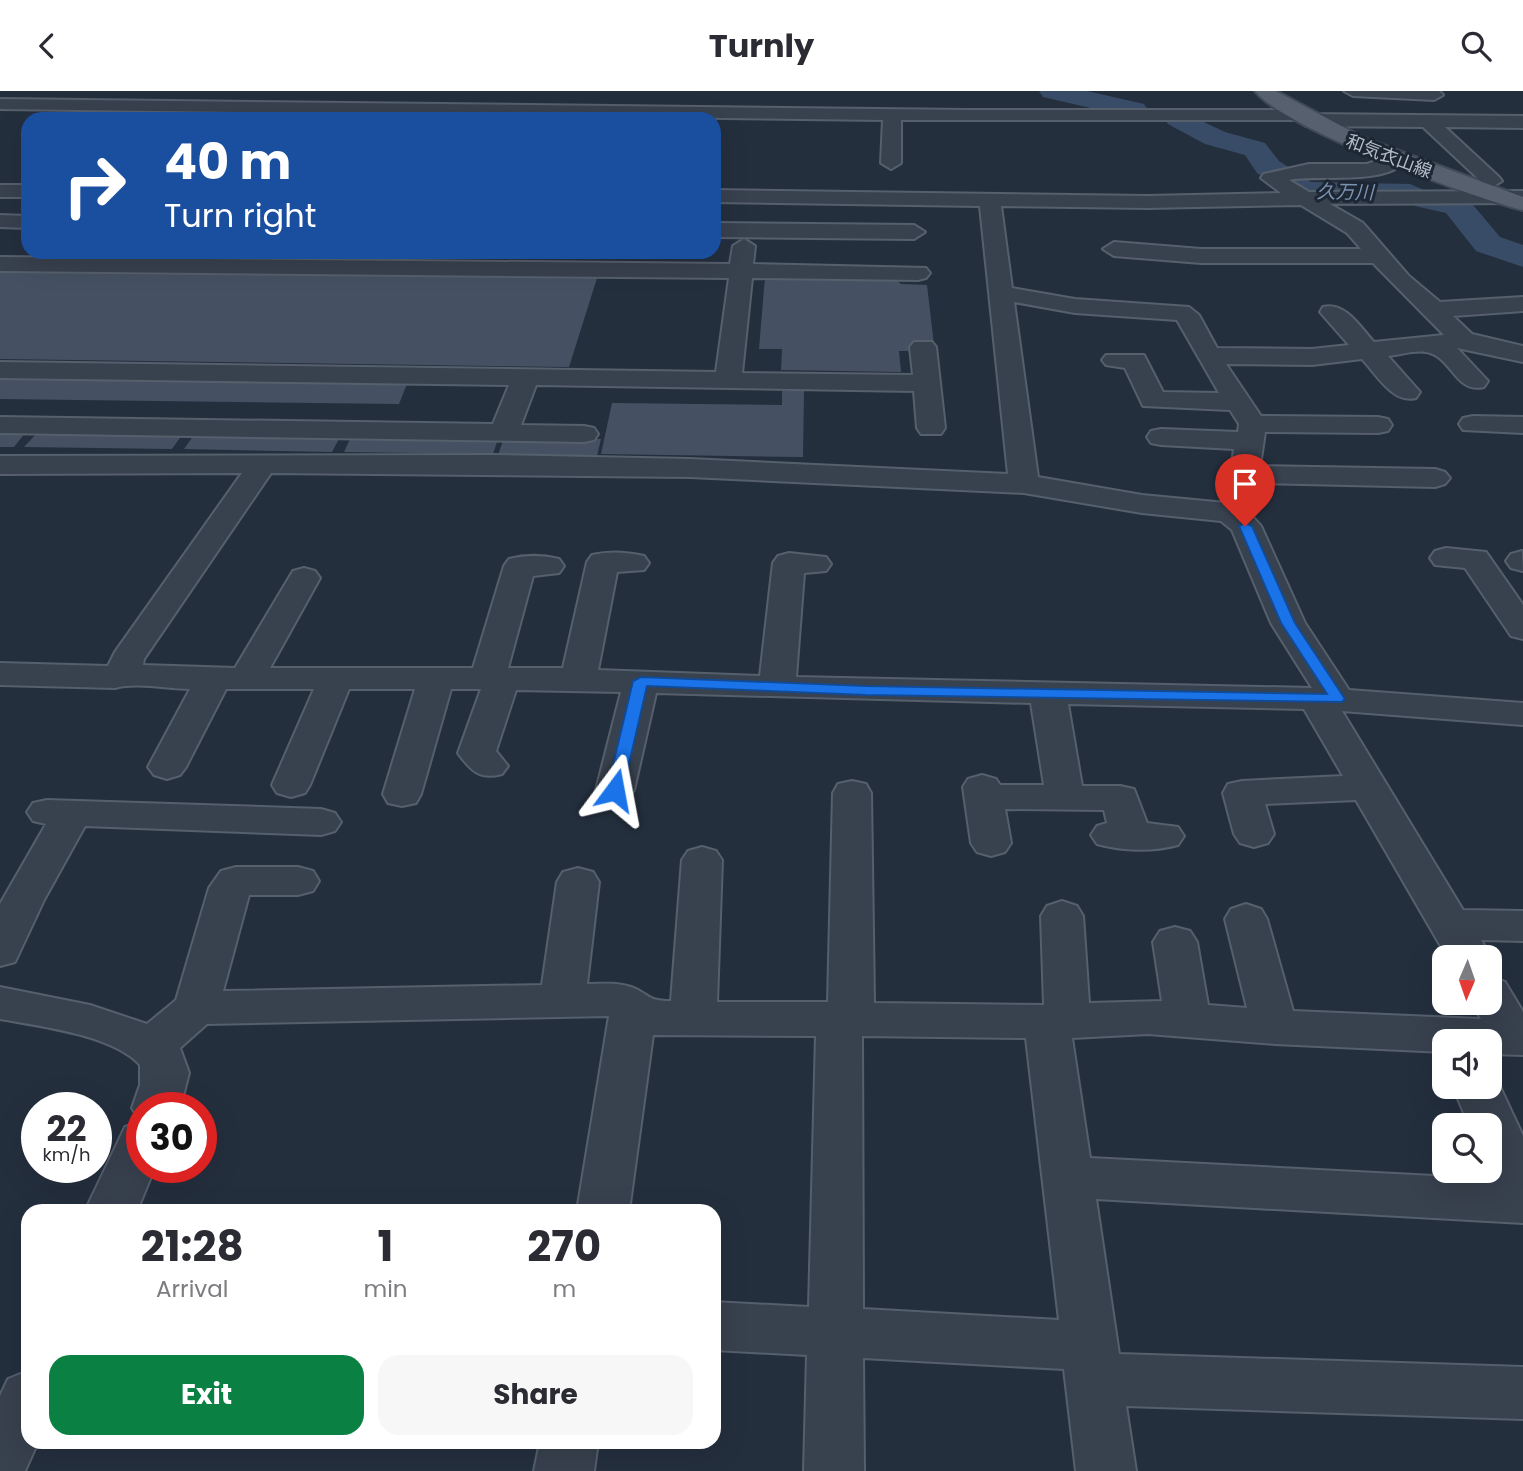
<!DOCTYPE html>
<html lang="en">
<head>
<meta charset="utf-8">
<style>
	:root { --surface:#fff; --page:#f7f7f7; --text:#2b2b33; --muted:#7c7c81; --accent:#0b8043 }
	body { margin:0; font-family:Poppins,"Noto Sans JP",sans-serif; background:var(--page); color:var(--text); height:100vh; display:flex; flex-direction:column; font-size:26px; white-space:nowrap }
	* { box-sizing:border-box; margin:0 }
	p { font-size:23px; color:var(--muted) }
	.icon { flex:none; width:38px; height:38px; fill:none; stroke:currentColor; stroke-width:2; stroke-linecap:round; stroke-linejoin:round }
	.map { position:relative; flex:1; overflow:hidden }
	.drawer { position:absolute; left:21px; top:1113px; width:700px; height:245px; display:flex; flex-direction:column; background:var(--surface); border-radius:21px; box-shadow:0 7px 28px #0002 }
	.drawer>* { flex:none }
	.top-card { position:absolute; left:21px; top:21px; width:700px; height:147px; border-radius:21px; box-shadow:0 7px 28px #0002; background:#1a4fa0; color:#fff; overflow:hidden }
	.needle { width:46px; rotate:182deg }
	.tools { position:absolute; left:1432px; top:854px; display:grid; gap:14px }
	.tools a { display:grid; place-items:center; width:70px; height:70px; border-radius:14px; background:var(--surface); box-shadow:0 7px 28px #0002; font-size:35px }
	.speed { position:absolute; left:21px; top:1001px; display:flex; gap:14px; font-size:35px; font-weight:700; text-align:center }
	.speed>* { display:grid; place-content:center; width:91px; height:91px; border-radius:50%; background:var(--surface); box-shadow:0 7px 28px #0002; line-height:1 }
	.speed small { font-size:18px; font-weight:400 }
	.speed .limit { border:10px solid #d22; background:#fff; color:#111 }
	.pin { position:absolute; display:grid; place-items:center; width:60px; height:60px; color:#fff; margin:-72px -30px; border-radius:50% 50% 50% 0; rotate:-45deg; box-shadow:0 0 7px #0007 }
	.pin .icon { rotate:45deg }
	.me { position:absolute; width:77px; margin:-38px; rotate:13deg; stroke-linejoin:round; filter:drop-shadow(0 0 5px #0008) }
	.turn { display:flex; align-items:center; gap:24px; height:147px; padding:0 28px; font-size:32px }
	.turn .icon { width:91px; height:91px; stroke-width:2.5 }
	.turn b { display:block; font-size:49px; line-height:60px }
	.eta { display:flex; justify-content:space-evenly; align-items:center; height:119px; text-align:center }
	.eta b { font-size:42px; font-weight:700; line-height:49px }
	.cta { display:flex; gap:14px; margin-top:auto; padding:14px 28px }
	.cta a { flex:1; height:80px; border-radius:21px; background:var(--accent); color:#fff; font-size:28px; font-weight:700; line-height:80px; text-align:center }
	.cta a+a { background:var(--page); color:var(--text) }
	header { display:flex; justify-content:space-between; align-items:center; height:91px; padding:0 28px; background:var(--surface); font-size:32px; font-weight:700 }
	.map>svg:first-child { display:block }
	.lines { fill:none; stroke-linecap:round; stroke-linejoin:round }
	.river { fill:#394c67; fill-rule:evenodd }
	.building { fill:#455162 }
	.minor-casing { stroke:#565f6c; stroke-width:4 }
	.major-casing { stroke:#414a57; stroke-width:4 }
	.minor { fill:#38414e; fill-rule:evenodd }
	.major { fill:#56606e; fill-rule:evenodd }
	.route { fill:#1a73e8; stroke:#114b97; stroke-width:2 }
	.labels { text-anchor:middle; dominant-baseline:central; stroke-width:6; stroke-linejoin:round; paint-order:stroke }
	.far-street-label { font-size:18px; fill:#b4bcc9; stroke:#1d2633 }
	.far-water-label { font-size:19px; font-style:italic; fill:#7c92b1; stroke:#1d2633 }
</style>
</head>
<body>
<header><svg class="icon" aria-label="back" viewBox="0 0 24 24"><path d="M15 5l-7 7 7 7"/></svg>Turnly<svg class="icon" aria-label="search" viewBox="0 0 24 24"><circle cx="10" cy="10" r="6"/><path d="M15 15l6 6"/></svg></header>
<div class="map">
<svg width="1523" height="1380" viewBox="0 0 1523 1380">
	<rect width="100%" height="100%" fill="#242f3e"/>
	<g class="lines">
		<path class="river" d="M1039,0H1087L1144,13L1148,19L1144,25L1134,27L1043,6Z
			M1178,19L1225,41L1265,52L1279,70L1311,91L1410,93L1424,99L1468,108L1500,146L1523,154V176L1476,160L1446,122L1415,115L1412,111L1293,107L1257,82L1245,64L1205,53L1168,33L1164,27L1168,21Z"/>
	</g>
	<path class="building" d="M0,176L598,184L569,276L0,268Z
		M765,186L895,188L901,193L927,194L934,254H909L910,260H899L901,281L781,279L782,258H759Z
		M0,283L409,288L399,313L0,308Z
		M782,300H804L803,366L601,363L612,312L782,314Z
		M0,341H26L14,356H0Z
		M37,342L182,344L172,358L24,356Z
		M194,344L340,346L332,361L184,358Z
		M351,346L498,348L493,363L344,361Z
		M504,347L601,348L597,365L498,364Z"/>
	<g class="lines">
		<g class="minor-casing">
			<path id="minor" d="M1344,0H1439L1443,4L1434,9L1353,5Z
				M0,8L967,19H1298L1307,23L1523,25V37L1445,36L1499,86L1502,90L1492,96L1485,94L1423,36L1306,35L1297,29H901V72L891,78L881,72L883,29L0,18Z
				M1396,63L1406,69C1387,95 1319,83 1289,89L1309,101L1523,100V112L1330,113L1363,132L1409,185L1440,211L1523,206V220L1453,225L1472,243L1523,255V271L1457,257L1488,290L1484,296C1455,303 1452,265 1426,261C1415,259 1399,264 1388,265L1420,301L1416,307C1393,313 1377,284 1362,268L1312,274L1226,273L1261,325L1378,326L1388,328L1392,334L1388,340L1378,342L1265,341L1260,375L1435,378L1445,381L1450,387L1445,393L1435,396L1257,392L1256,416L1250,423L1261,435L1305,532L1349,599L1523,612V634L1342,620L1463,819L1523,820V850L1481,849L1491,866L1489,869V866H1447L1356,709L1265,713L1274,743L1268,752L1254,756L1240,752L1234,743L1223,702L1228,693L1242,690L1343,685L1304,618L1068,613L1082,695H1120L1134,698L1147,732L1178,736L1184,745L1178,754C1153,761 1122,760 1097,753L1091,744L1097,735L1107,732L1104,719L1005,718L1011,752L1005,761L991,765L977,761L971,752L963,696L968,688L982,684L996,688L1000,694H1044L1031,612L656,602L634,699L629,707L615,711L601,707L596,699L621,601L516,599L496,660L508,675L502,683C480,689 471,680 458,662L481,598H451L421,703L416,712L402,715L388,712L383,703L415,598H349L310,694L305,702L291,706L277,702L272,694L314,598H226L186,676L180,684L167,688L154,684L148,676L190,598C166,598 138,591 115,597L0,594V572L108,575L115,561L242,382L0,383V365L493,364L690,368L1008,383L980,115L714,111V99L1147,105L1281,102L1261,87L1264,83L1309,73H1367ZM1301,114L1347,142L1361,158H1201L1114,151L1103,158L1114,165L1201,172H1373L1444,244L1374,251C1361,237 1345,210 1323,216L1320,221L1349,254L1312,258L1217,257L1199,224L1189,216L1075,208L1012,197L1001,115L1147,117ZM1014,211L1075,222L1177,229L1219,302L1163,301L1144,264H1106L1102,269L1106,274L1125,277L1143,315L1230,319L1239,333L1238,341L1161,338L1151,340L1147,346L1151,352L1161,354L1234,358L1226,412L1142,404L1038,386ZM271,382L690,386L1024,402L1142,422L1221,430L1232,439L1271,532L1312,597L796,586L804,482L826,480L831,473L826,466L789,462L778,465L773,472L760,585L598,579L617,481L644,479L649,472L644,465C627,461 609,460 592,464L587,471L563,577H508L533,485L559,482L564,475L559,468C543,464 525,464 509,468L504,475L473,577H270L320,487L315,480L304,477L293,480L235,577L143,574L144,568Z
				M0,94H28V106H0Z
				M0,124L28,125V137L0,136Z
				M714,132L914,134L925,141L914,148L714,146Z
				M744,148L755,155L753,173L926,177L930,182L926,187L918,189L752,187L742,282L913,284L910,256L914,251H932L936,256L945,337L941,343H921L917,337L914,300L536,294L521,334L584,335L594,337L598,343L594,349L584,351L0,342V326L493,333L509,294L0,287V271L716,281L729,187L0,180V166L730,173L733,155Z
				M1473,325L1523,326V342L1463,339L1459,333L1463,327Z
				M1446,457L1486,461L1523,514V548L1511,545L1465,477L1435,474L1430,467L1435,460Z
				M1522,460L1523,480L1511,477L1506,470L1511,463Z
				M852,690L866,693L871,702L874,912L1044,914L1041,825L1047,815L1062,810L1077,815L1083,825L1089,912L1162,910L1153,851L1160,840L1175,836L1190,840L1197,851L1208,914L1247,917L1225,828L1231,818L1246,813L1261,818L1267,828L1293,920L1481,928L1472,912H1489V886L1505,891L1523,921V964L1489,963V950H1444V961L1275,953L1148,943L1072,947L1090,1067L1492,1088L1488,1080L1489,1034H1469L1453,996H1489V982L1494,983L1523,1045V1132L1096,1108L1119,1263L1523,1276V1328L1126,1315L1136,1380H1076L1064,1278L863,1267L864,1380H804L807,1264L714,1259V1211L809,1216L816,945L653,944L629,1120H577L609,925L207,933L180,957L189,982L180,1017H142V1076H155L137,1120H85L125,1036L141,1031L132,1017L140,994V974C114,944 39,935 0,928V896L90,914L147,933L176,909L209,797L221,780L236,776H298L313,780L319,790L313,800L298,804H249L223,900L542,894L557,791L563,781L578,777L593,781L599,791L587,893C602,893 616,891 631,896C650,903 646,910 671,910L682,769L688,760L702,756L716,760L722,769L717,911H828L833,702L838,693ZM862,945L1026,947L1059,1229L863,1218Z
				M47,709L321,718L335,722L341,731L335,740L321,744L85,735L44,809L15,871L0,875V813L46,733L33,730L27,721L33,712Z
				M28,1280V1351H38L25,1380H0V1305L8,1288Z
				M540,1351H598L594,1380H534Z"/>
		</g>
		<g class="major-casing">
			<path id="major" d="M1255,0H1276L1364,47L1523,106V119C1471,106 1285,38 1255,0Z"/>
		</g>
		<use href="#minor" class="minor"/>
		<use href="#major" class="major"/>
	</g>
	<path class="route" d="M1245,432L1252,435L1295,532L1345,608L1342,611L866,604L647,595L623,699L615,704L607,699L633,590L641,586L866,595L1327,603L1281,532L1239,435Z"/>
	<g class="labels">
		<g class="far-street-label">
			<text transform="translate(1389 65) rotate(21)">和気衣山線</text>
		</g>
		<g class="far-water-label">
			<text transform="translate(1345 101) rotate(1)">久万川</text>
		</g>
	</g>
</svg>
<div class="tools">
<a><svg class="needle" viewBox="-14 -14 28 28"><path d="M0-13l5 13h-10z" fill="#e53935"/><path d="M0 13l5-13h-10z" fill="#7c7c81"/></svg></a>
<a><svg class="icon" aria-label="sound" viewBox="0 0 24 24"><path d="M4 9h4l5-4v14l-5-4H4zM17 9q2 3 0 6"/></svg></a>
<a><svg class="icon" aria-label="search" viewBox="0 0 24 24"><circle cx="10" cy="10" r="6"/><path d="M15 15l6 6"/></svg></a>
</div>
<div class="speed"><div>22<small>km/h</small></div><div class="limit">30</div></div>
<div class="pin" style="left:1245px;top:435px;background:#d93025"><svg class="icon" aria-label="arrive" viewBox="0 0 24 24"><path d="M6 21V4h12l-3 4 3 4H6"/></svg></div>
<svg class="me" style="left:615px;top:699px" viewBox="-20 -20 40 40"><path d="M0-17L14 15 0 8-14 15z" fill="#1a73e8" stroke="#fff" stroke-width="4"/></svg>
<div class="top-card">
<div class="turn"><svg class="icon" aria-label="right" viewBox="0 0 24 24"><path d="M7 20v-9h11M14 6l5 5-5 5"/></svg><div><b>40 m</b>Turn right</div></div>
</div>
<section class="drawer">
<div class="eta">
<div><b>21:28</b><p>Arrival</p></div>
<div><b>1</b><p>min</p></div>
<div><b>270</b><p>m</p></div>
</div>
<div class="cta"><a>Exit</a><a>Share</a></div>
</section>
</div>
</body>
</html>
